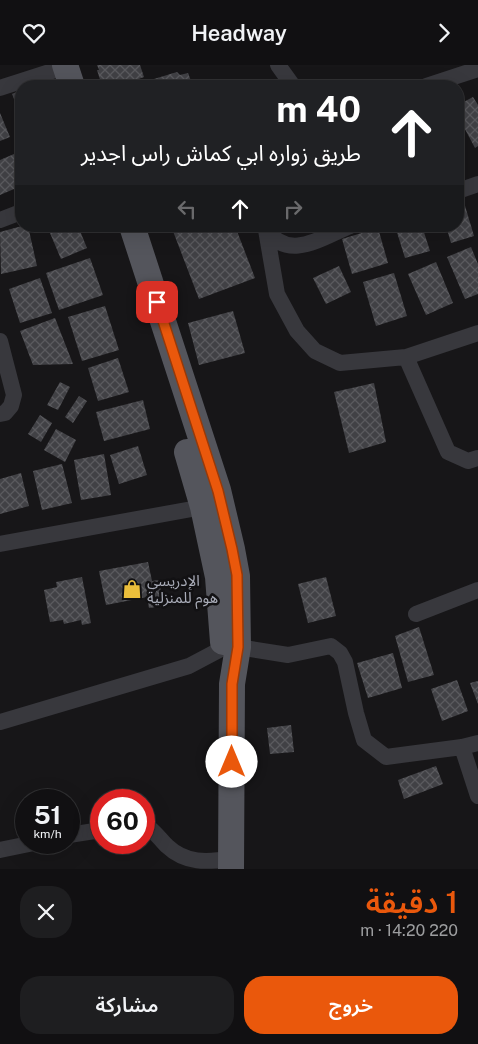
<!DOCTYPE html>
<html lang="ar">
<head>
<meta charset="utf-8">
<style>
	:root { --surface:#111012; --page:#1e1e20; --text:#f1f3f6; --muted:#9c9d9f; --line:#303032; --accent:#ea580c }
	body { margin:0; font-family:"Public Sans","Noto Sans Arabic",sans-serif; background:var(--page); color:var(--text); direction:rtl; height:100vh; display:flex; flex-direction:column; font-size:19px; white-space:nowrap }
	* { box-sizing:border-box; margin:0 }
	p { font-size:16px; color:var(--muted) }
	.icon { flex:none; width:28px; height:28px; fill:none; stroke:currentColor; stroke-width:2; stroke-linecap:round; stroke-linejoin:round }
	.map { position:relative; height:804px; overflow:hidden; direction:ltr }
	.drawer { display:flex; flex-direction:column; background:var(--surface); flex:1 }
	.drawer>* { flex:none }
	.top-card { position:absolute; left:15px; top:15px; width:449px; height:152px; border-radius:20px; box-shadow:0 5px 20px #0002,0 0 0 1px var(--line); direction:rtl; background:#202124; color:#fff; overflow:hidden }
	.speed { position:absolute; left:15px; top:724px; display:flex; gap:10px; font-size:25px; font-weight:700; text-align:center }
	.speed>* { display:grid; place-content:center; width:65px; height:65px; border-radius:50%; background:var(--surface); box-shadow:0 5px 20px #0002,0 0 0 1px var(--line); line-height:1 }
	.speed small { font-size:12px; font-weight:400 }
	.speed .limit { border:8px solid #d22; background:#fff; color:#111 }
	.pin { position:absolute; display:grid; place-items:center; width:42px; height:42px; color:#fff; margin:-21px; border-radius:10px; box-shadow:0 2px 8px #0006 }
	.me { position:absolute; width:55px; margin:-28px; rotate:0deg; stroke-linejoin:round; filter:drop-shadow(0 0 4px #0008) }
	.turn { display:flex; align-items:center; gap:18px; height:105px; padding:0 20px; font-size:22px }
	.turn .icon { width:65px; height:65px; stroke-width:2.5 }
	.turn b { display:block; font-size:35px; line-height:42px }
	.lanes { display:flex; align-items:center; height:48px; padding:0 20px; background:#0003; justify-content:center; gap:25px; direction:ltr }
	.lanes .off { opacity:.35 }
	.round { display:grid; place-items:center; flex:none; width:52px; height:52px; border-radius:20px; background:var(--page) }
	.overview { display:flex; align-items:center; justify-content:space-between; height:85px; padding:0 20px }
	h1 { font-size:30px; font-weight:600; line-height:38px; color:var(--accent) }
	.primary-button { display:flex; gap:10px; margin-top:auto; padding:10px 20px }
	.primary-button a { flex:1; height:58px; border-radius:20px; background:var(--accent); color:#fff; font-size:20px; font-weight:600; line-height:58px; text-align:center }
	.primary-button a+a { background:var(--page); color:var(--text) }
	header { display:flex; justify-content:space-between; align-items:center; height:65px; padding:0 20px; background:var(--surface); font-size:22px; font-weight:600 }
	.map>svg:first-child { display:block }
	.building { fill:url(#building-cross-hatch) }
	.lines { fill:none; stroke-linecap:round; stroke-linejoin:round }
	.street { stroke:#38383d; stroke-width:16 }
	.primary { stroke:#54555c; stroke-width:26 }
	.route-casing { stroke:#983908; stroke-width:12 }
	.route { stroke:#ea580c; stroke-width:9 }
	.labels { text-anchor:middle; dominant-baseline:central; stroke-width:5; stroke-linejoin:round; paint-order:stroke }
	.poi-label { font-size:15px; fill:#a9acb8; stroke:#121113; text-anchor:start }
</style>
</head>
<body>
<header><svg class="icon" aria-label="forward" viewBox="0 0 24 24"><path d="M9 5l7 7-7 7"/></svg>Headway<svg class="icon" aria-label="heart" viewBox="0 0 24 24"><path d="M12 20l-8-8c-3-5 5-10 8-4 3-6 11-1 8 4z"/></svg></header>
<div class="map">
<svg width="478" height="804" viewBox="0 0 478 804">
	<defs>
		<pattern id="building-cross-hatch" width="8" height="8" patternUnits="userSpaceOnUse" patternTransform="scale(1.25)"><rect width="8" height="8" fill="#414145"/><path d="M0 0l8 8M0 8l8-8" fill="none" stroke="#5a5a5e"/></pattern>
	</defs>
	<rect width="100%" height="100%" fill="#171618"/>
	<path class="building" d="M97,0H140L144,12L136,15L138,20L148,17L149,21H102L97,5H99Z
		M177,7L180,10L188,8L193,21H156L154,14Z
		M21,25V51L12,29Z
		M473,32L478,40V81L475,83L458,51V40Z
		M0,48L10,72L0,76Z
		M14,89L21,106V121L0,130V95Z
		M463,134L474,171L451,178L446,161H458V135Z
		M22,161H28L37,201L1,209L0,167Z
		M47,161H78L87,183L61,194Z
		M171,161H235L255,213L199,234Z
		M395,161H422L430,186L405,193Z
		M378,163L388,198L352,209L342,174Z
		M471,182L478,199V229L465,234L447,192Z
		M90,193L103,230L59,245L46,208Z
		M436,197L453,238L426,250L408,209Z
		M339,201L351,227L326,239L313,213Z
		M394,208L407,251L376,261L363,217Z
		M40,213L52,248L20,258L9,224Z
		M105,241L119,285L82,296L68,252Z
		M233,246L245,288L199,300L188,258Z
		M55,253L73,299L33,300L20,266Z
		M118,293L129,327L98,336L88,303Z
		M60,317L70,322L58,345L47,340Z
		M374,318L386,377L349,388L334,327Z
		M79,331L87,336L73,358L65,352Z
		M143,335L150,364L104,376L96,347Z
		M40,350L52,358L41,377L28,369Z
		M56,364L76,375L65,397L44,385Z
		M138,381L147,410L119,419L110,390Z
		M104,389L111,430L81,435L74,395Z
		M62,399L72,438L42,445L33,406Z
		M21,408L29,441L0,449V414Z
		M148,497L152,516L159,515L164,541L149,543L147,532L106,540L99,506Z
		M82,512L91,558L82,560L81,555L64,559L63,555L50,557L44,525L57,522L56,517Z
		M326,512L336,551L308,558L298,519Z
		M419,562L434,610L408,617L395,571Z
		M393,588L402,623L368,633L357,598Z
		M457,615L468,646L442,656L431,624Z
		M478,616V639L470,618Z
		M291,660L294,687L270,689L267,663Z
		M436,701L443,719L404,734L398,715Z"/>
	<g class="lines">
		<path class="street" d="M278,0L293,21
			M426,21L478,4
			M0,23L65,2
			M458,126L478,119
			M0,155L21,147
			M266,164C288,197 321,173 350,161
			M266,165L277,229L297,266L315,286L340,298L406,292L478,268
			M0,276L14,330L11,341L5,348L0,349
			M406,292L448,387L468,396L478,393
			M0,479L203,442
			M416,549L478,525
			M0,657L189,601L223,583L238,582L288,590L331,581L340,588L345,597L356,648L364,675L386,692L462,682L478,678
			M462,682L478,731
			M144,759C154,765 159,773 167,781C186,799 207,797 231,794
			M69,770L101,765
			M0,785L34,778"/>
		<path class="primary" d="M65,0L72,21
			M132,161L218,425L232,484L237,511L238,582L232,619L231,804
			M187,387L203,442L218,512L223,577"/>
	</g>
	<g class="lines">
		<g class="route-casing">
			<path id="route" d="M157,237L218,426L232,484L237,510L238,582L232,619V697"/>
		</g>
		<use href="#route" class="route"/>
	</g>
	<defs>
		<g id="shop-bare" transform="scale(1.5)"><path d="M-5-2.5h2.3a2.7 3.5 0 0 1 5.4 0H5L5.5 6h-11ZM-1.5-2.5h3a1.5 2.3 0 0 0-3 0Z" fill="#ebbe3b" stroke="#121113" stroke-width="2.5" paint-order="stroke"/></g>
	</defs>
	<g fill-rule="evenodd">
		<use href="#shop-bare" x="132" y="524"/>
	</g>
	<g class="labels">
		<g class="poi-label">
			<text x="147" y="515">الإدريسي<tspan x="147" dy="17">هوم للمنزلية</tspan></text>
		</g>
	</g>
</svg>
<div class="speed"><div>51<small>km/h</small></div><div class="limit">60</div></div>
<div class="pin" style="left:157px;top:237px;background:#d93025"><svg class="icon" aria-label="arrive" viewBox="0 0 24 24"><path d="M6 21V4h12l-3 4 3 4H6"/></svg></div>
<svg class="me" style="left:232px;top:697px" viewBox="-20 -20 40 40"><circle r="19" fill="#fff"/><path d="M0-13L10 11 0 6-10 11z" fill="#ea580c"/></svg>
<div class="top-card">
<div class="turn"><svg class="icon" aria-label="ahead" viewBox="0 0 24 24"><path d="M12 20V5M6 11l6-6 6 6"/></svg><div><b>40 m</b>طريق زواره ابي كماش راس اجدير</div></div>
<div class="lanes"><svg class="icon off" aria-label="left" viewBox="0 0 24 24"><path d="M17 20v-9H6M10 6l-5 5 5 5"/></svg><svg class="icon" aria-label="ahead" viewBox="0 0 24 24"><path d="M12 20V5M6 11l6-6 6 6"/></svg><svg class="icon off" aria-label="right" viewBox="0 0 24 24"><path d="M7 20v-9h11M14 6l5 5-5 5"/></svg></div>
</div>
</div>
<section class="drawer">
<div class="overview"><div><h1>1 دقيقة</h1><p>220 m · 14:20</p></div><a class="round"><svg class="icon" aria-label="close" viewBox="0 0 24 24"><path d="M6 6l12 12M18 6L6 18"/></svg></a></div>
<div class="primary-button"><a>خروج</a><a>مشاركة</a></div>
</section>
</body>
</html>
